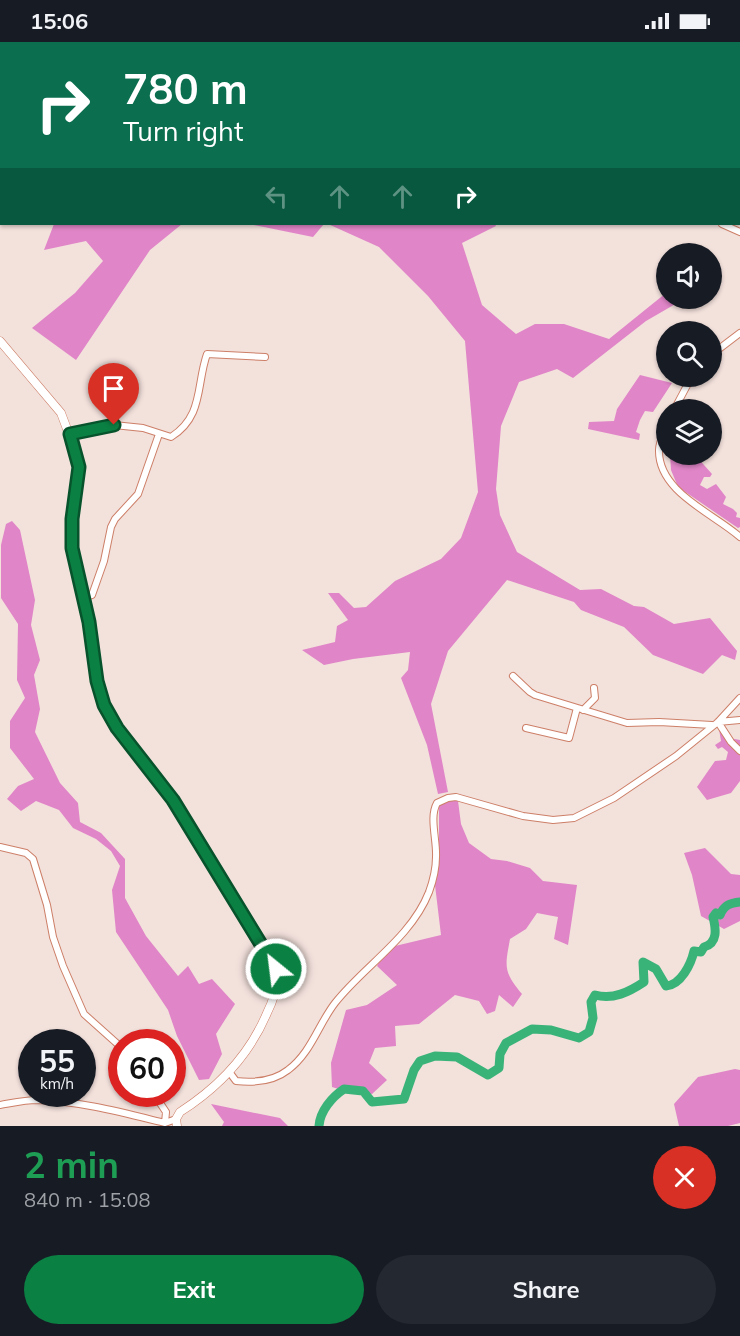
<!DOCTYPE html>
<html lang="en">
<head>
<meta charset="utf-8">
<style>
	:root { --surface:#171b24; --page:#242831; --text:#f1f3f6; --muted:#9ea1a6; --accent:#0b8043 }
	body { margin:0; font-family:Mulish,sans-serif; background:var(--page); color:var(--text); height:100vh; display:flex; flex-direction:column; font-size:22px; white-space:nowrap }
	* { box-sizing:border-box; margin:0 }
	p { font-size:20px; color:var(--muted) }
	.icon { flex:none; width:33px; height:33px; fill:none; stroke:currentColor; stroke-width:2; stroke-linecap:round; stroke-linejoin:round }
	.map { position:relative; height:1084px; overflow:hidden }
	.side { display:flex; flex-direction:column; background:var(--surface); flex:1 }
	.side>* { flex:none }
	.guide { position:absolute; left:0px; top:0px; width:741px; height:183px; box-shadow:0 2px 4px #0004; background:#0b6e4f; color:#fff; overflow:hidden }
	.tools { position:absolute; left:656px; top:201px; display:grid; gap:12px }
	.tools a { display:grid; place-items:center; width:66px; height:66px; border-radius:50%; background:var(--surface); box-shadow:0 2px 4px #0004; font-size:30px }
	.speed { position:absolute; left:18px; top:987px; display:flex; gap:12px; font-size:30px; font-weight:700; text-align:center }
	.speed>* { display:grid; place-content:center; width:78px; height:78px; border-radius:50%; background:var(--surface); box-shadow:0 2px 4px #0004; line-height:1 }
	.speed small { font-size:15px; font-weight:400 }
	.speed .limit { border:9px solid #d22; background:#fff; color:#111 }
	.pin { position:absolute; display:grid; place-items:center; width:51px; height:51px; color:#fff; margin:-62px -26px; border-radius:50% 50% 50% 0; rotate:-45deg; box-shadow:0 0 6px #0007 }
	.pin .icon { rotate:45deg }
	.me { position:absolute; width:66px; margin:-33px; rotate:331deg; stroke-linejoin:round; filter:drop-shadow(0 0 4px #0008) }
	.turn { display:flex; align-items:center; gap:21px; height:126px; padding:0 24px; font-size:27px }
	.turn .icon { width:78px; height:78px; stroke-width:2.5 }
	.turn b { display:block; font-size:42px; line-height:51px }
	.lanes { display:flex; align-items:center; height:57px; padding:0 24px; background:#0003; justify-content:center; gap:30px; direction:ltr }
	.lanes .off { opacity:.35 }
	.round { display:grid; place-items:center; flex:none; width:63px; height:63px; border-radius:32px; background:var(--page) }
	.headline { display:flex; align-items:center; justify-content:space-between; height:102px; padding:0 24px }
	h1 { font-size:36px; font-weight:700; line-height:45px; color:#1e9e55 }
	.action { display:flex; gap:12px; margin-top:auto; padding:12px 24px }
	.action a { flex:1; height:69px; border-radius:36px; background:var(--accent); color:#fff; font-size:24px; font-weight:700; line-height:69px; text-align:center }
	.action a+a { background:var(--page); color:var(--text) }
	.status { display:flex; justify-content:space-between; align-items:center; height:42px; padding:0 30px; background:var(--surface); direction:ltr }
	.status svg { height:16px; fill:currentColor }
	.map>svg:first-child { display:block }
	.forest { fill:#e085c7 }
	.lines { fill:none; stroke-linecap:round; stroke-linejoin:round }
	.river { stroke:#3ab378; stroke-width:9 }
	.minor-casing { stroke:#cd7f67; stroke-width:8 }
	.major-casing { stroke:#cd7f67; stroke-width:9 }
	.minor { stroke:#fff; stroke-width:6 }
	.major { stroke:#fff; stroke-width:8 }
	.route-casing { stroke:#07532c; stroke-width:15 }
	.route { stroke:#0b8043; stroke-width:10 }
</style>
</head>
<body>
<div class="status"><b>15:06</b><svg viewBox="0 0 49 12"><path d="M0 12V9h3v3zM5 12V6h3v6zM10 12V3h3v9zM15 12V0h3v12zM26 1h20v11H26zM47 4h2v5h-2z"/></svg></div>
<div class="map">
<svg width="740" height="1084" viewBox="0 0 740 1084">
	<rect width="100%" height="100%" fill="#f3e1dc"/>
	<path class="forest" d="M155,0H368L159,2Z
		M54,182H182L150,208L76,318L32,286L75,251L103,219L86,199L44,208Z
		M249,182H324L313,195Z
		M328,182H495L496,184L462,201L482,263L516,292L535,282H564L609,297L666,251V256L684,257L646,279L573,336L557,327L519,340L501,384L496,447L500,473L517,510L580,548L601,547L634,564L644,565L674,582L710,576L737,609L735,618L722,613L703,632L653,613L624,585L581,568L574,560L507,538L448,609L431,662L448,750L438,752L427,703L401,636L408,628L410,610L353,617L324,623L302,608L335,600L337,584L348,578L328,551H339L354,566L366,565L395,539L441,517L461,496L478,450L465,299L428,254L379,205Z
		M640,333L672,341L653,370L645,369L640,378L636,390L640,392L639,398L588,387L589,380L614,379L617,367Z
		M670,413H678L679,415L686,417L696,414L712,432L710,435H704L700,443L707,447L716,442L726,455L723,462L733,467L737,471L736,475L740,476V485L738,486L678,445L671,428Z
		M12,479L20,488L35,558L31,583L40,618L34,633L40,667L35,690L60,741L78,761L80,780L101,791L125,817V856L146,894L178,934L188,924L199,942L212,937L235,962L216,992L222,1012L209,1037L199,1038L177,994L168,968L116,890L112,848L120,824L111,809L96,797L73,786L59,768L36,759L21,769L7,757L18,744L34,737L10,706V679L25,656L17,638L18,582L1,556V503L6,482Z
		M719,687L729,696L740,698V739L731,751L707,758L697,745L715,719L726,718L728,710L722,705L718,707L715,703L721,699Z
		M447,759H458L461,782L469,801L491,817L507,819L530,826L543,839L577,843L568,903L554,897L558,875L537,871L526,887L510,897C505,925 503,929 522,952L513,965L499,953L495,969L487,972L479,959L455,953L419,982L395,984L396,1004L375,1006L369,1021L387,1038L372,1052L352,1051L332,1045L331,1021L346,968L367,963L397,943L377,924L386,909L391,905L441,893L435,843L439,815V763Z
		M705,806L731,832L740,833V879L724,887L701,874L692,833L684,811Z
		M735,1027L740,1028V1081L728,1084H679L674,1062L698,1035Z
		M211,1062L280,1076L288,1084H222L224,1080Z"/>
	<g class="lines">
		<path class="river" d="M319,1084C320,1069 332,1055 344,1047L363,1049L372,1060L404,1057L414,1028L420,1019L435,1014L457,1015L488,1033L499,1026L500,1012L506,1001L532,987L551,988L579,996L589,990L593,976L591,960L595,953C613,958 629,950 644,940L643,920L656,927L666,944C681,943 691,922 694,909L701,910L704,905C718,901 716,887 713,875L716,871L720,873C724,863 730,861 740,860"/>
		<g class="minor-casing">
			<path id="minor" d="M622,0V2
				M722,182L740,190
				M711,313L740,291
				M674,368L692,334
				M666,386C663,393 659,400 659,408C658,450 713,471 740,495
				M70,391L114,383L143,386L171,395C204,374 196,343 207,312L265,315
				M84,555L92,553L104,519L111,485L115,477L138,452L159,392
				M513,634L530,650L535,653L627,681L659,680L712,683
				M583,668L595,656L594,646
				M740,678L718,680L731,700L740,709
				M526,686L569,696L577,666
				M0,805L26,811L33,817L47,863L53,895L63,924L84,972L122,1006
				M230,1031L236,1039C254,1041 274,1039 288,1028C311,1011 318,983 335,961C364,924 411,896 429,850C433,839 436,827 436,815C437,798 429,775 437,761L448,756L456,755L523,774L553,778L574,776L614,756L676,714L718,680L740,656
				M154,1052L166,1070L165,1081
				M0,1063C12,1061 25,1058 37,1058C80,1059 124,1071 165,1081L176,1077"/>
		</g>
		<g class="major-casing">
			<path id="major" d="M0,299L61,371L79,419L78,442L72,477L71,500L89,580L97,639L107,671L173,758L276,927C279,942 274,957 267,971C249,1014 219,1045 180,1070L176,1077L177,1084"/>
		</g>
		<use href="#minor" class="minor"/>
		<use href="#major" class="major"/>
	</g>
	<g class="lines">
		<g class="route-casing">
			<path id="route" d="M114,383L70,392L79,425L72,477V506L89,580L97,639L104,663L117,686L173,758L276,927"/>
		</g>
		<use href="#route" class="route"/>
	</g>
</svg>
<div class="tools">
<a><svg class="icon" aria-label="sound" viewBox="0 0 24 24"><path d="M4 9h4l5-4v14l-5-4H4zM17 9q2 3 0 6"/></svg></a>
<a><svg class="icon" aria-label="search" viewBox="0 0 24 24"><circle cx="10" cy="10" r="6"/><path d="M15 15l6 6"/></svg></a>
<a><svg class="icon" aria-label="layers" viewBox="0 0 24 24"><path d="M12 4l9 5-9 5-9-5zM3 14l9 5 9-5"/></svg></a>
</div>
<div class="speed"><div>55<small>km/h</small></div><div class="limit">60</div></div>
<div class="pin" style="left:114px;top:383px;background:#d93025"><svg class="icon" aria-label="arrive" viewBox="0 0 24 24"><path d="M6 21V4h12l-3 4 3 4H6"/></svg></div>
<svg class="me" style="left:276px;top:927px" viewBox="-20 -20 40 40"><circle r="17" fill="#0b8043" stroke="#fff" stroke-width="3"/><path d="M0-11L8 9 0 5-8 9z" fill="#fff"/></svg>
<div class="guide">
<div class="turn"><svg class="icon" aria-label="right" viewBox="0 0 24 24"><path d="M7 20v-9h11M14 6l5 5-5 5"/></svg><div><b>780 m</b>Turn right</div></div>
<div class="lanes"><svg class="icon off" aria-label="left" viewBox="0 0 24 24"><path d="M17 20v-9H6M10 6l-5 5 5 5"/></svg><svg class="icon off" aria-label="ahead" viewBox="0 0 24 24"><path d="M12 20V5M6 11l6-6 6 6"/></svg><svg class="icon off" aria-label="ahead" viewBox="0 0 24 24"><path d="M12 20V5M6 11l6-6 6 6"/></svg><svg class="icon" aria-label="right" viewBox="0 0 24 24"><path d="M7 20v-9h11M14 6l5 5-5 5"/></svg></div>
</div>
</div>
<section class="side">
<div class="headline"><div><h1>2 min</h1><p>840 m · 15:08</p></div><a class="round" style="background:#d93025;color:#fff"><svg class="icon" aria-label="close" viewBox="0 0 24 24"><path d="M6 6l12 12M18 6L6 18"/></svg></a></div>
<div class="action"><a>Exit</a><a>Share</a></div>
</section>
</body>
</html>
